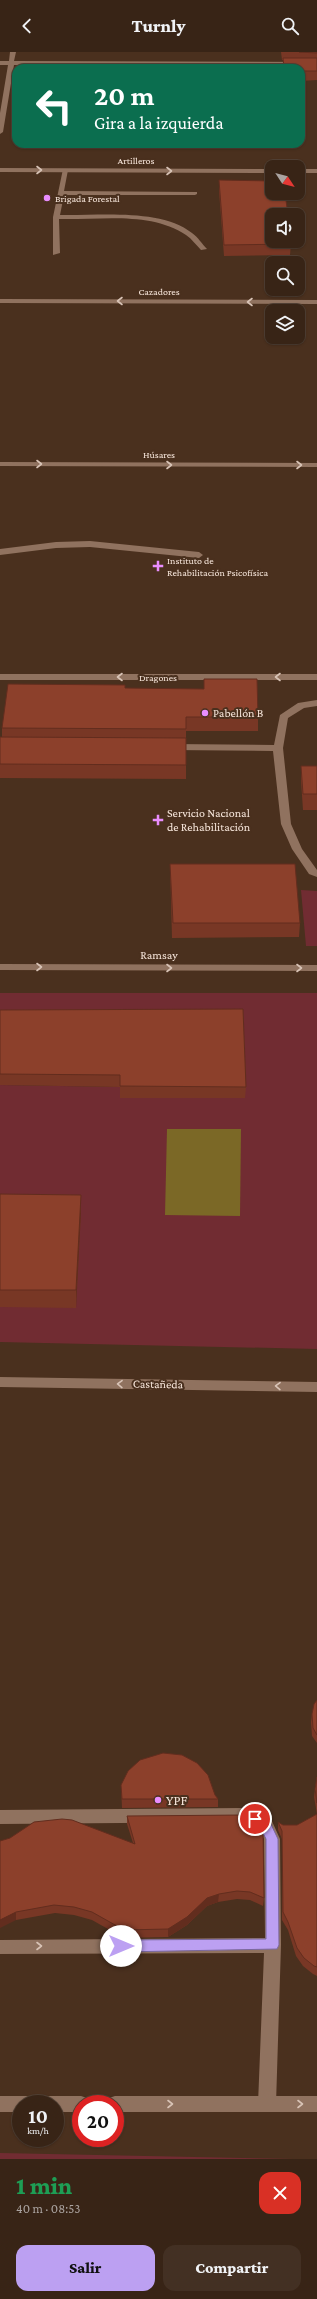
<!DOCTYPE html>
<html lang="es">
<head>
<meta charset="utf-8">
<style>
	:root { --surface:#382416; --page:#433023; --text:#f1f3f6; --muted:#aba4a1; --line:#524135; --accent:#bca0f2 }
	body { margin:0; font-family:"Crimson Pro",serif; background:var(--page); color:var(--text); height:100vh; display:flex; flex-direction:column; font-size:15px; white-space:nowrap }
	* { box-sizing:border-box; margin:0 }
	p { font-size:13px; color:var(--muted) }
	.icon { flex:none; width:22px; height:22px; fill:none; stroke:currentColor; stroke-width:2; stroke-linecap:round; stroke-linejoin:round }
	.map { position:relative; height:2107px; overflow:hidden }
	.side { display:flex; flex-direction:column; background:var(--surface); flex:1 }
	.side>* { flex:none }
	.top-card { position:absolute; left:12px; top:12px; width:293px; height:84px; border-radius:12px; box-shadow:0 1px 3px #0004,0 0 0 1px var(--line); background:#0b6e4f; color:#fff; overflow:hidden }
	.needle { width:26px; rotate:126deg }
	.controls { position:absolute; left:265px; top:108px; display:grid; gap:8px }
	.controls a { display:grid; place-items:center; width:40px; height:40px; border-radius:8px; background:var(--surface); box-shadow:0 1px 3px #0004,0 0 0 1px var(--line); font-size:20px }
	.speed { position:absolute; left:12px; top:2043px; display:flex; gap:8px; font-size:20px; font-weight:700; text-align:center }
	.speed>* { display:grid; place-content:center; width:52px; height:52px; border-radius:50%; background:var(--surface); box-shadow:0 1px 3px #0004,0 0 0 1px var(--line); line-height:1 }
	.speed small { font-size:10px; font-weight:400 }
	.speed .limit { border:6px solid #d22; background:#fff; color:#111 }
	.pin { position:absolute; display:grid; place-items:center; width:34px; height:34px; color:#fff; margin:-17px; border:2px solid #fff; border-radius:50%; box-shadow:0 1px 4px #0007 }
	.me { position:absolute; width:44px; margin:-22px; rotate:90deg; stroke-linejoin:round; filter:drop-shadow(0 0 3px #0008) }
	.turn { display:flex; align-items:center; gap:14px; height:84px; padding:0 16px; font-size:18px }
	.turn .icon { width:52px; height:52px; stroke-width:2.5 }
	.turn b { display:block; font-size:28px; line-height:34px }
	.round { display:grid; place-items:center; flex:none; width:42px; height:42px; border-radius:12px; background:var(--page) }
	.headline { display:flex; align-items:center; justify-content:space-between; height:68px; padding:0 16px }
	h1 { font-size:24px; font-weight:800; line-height:30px; color:#1e9e55 }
	.cta { display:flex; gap:8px; margin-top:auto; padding:8px 16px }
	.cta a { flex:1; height:46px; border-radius:12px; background:var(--accent); color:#111; font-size:16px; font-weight:800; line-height:46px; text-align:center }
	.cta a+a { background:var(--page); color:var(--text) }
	header { display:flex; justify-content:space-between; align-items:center; height:52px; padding:0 16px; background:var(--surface); font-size:18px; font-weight:800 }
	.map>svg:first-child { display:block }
	.green { fill:#712c32 }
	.water { fill:#7b6826 }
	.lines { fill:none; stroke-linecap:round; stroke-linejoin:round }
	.lane { fill:#90725f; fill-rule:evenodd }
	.street { fill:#90725f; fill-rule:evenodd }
	.secondary { fill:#90725f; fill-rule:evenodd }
	.wall { fill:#783725 }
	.shaded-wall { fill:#622d1e }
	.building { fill:#8c402b; stroke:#622d1e }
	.oneway { stroke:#d8c3b6 }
	.route { fill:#bca0f2; stroke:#7a689d }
	.poi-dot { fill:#e98dfe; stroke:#4a301e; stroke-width:1.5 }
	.labels { text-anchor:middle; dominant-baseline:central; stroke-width:4; stroke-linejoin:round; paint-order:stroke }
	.far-street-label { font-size:10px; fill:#f7e6db; stroke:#4a301e }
	.far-poi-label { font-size:10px; fill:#f7e6db; stroke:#4a301e; text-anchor:start }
	.poi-label { font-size:12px; fill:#f7e6db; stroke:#4a301e; text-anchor:start }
	.street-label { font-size:12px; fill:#f7e6db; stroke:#4a301e }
	.near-poi-label { font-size:14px; fill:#f7e6db; stroke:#4a301e; text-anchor:start }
</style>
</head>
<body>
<header><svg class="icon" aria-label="back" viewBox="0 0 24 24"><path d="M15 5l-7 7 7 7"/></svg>Turnly<svg class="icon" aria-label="search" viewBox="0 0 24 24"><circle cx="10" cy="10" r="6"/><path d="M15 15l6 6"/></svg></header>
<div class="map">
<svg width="317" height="2107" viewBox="0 0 317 2107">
	<rect width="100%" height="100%" fill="#4a301e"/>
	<path class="green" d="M301,838L317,839V894H306Z
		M0,941H317V1297L0,1290V1033L120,1035V1046H245L0,970Z
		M0,2101L294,2107H0Z"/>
	<path class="water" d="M167,1077H241L240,1164L165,1163Z"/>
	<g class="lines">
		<path class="lane" d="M63,117L68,118L64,139L197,140V142L195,143H64L60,163C98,164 160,156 192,181C198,185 202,192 207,197L201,198C196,193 192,187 186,183C151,159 99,168 59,167L60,201L53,203V165Z
			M90,489L199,500L203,503L199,506L90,495L56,496L0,503V497L56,490Z
			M317,648V654L304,656L288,666L283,696L291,772L302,797L317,818V825L309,822L292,797L281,772L273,699L171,698L166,695L171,692L274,693L280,663L298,651Z
			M244,1756L271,1767L280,1787L281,1893L276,2052L273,2058L267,2060L261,2058L258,2052L264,1901L0,1902V1888L265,1886L264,1787L259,1777L243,1770L0,1772V1758Z"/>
		<path class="street" d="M10,0H16L14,9L317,10V14L14,13L3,80L0,82V61L8,13H0V9H9Z
			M0,116L272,117V121L0,120Z
			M298,117H317V121H298Z
			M0,247L317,248V252L0,251Z
			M0,410L317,411V415L0,414Z
			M0,622H317V628H0Z
			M0,912L317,913V919L0,918Z
			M0,1325L317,1330V1340L0,1335Z"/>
		<path class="secondary" d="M0,2044H81L87,2046L90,2052H81V2060H55V2052H21V2060H0Z
			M115,2044H317V2060H115V2052H106L109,2046Z"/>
	</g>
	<path class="wall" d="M281,0H317V28L301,29V16H283V8H282Z
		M219,128L291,192L290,203L224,204L219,139Z
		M125,636L258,665V679H186V727L0,726V689L2,685V676Z
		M301,714H317V758H303L301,729Z
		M170,812L300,871L299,885L172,886Z
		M0,958L246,1035L245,1046H120V1035L0,1033Z
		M0,1142L81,1160L76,1256L0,1255Z
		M317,1648V1691L312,1684L311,1670L312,1662Z
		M317,1725V1924L313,1922L303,1914L296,1904L288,1878L282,1868V1787L278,1778V1770L283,1773H297L317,1762L314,1745L315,1737Z
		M121,1733L215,1743L218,1747V1755L122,1756Z
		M127,1764L264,1846L263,1854L250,1848L237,1847L218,1850L207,1854L187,1873L168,1885L124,1886L92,1868L74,1863L55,1861L16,1868L0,1789L133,1791L127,1772Z"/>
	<path class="shaded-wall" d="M81,1143V1160L76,1256V1238Z
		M219,1842L218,1850L207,1854L187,1873L168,1885V1877L207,1846Z
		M16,1860V1868L0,1876V1868Z"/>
	<path class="building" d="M299,0H317V1Z
		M283,6H317V19H301V16H284Z
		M219,128L272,129V141H285L288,163H272V189H290L291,192L224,193Z
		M204,627H257L258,665H186V677L2,676L8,632L125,633V636L204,637Z
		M0,685L186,686V713L0,712Z
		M301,714H317V742H303Z
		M170,812H295L300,871H173Z
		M243,957L246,1035L120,1034V1023L0,1022V958Z
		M0,1142L81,1143L76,1238H0Z
		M317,1648V1683L313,1676L312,1662L314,1652Z
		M163,1701L182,1703L197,1711L208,1723L215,1743L218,1747H122L121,1733L128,1719L140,1708Z
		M317,1725V1751L315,1737Z
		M317,1762V1915L314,1914L304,1906L297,1896L288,1870L283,1860L282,1779L278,1770L283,1773H297Z
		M243,1763L258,1770L263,1779L264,1846L250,1840L237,1839L219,1842L207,1846L187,1865L168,1877L124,1878L92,1860L74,1855L54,1853L16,1860L0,1868V1789L10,1786L34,1770L62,1767L72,1768L135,1792L127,1764Z"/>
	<defs><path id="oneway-chevron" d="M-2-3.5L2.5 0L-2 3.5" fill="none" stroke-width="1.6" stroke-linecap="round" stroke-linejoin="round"/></defs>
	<g class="oneway">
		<use href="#oneway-chevron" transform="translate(39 118)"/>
		<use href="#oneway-chevron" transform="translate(169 119)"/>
		<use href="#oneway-chevron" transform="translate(120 249) rotate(-180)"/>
		<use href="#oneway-chevron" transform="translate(250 250) rotate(-180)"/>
		<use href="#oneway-chevron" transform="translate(39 412)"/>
		<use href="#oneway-chevron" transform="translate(169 413)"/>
		<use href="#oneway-chevron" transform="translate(299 413)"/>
		<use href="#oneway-chevron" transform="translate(120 625) rotate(-180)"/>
		<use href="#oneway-chevron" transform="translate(278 625) rotate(-180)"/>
		<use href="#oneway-chevron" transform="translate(39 915)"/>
		<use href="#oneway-chevron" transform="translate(169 916)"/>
		<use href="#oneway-chevron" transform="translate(299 916)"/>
		<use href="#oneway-chevron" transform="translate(120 1332) rotate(-179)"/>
		<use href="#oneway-chevron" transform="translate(278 1334) rotate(-179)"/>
		<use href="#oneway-chevron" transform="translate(39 1894)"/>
		<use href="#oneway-chevron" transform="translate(170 2052)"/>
		<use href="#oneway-chevron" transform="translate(300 2052)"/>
	</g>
	<path class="route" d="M255,1762L269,1768L278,1787L279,1893L277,1897L121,1900L117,1898L115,1894L117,1890L121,1888L266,1887V1787L260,1775L250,1771L248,1767L250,1764Z"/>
	<g class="poi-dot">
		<circle cx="47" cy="146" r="4"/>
		<path d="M156 508h4v4h4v4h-4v4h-4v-4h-4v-4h4z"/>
		<circle cx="205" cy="661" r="4"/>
		<path d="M156 762h4v4h4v4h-4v4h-4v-4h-4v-4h4z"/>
		<circle cx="158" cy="1748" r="4"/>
	</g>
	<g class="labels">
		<g class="far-street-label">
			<text x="136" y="108">Artilleros</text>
			<text x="159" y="239">Cazadores</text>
			<text x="159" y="402">Húsares</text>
			<text x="158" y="625">Dragones</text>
		</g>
		<g class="far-poi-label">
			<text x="55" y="146">Brigada Forestal</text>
			<text x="167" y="508">Instituto de<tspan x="167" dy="12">Rehabilitación Psicofísica</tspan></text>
		</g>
		<g class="poi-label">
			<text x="213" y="661">Pabellón B</text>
			<text x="167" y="761">Servicio Nacional<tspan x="167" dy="14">de Rehabilitación</tspan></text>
		</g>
		<g class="street-label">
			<text x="159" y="903">Ramsay</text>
			<text transform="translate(158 1332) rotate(1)">Castañeda</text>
		</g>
		<g class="near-poi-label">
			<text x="166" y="1748">YPF</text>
		</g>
	</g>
</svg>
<div class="controls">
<a><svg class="needle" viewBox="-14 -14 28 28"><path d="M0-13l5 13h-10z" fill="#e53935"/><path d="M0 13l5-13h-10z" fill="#aba4a1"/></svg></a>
<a><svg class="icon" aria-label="sound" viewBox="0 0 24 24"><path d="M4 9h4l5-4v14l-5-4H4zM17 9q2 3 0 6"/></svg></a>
<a><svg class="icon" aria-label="search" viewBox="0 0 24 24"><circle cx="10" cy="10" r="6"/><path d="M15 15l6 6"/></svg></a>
<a><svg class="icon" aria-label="layers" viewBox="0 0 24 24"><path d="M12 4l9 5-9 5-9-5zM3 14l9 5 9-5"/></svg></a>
</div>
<div class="speed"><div>10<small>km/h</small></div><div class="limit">20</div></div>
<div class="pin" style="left:255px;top:1767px;background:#d93025"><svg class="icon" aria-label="arrive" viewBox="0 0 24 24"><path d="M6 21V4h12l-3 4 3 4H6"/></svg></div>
<svg class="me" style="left:121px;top:1894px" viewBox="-20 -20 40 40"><circle r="19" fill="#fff"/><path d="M0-13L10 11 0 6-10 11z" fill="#bca0f2"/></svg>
<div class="top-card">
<div class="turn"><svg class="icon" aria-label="left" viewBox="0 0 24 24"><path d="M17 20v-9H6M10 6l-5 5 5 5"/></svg><div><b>20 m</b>Gira a la izquierda</div></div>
</div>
</div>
<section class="side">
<div class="headline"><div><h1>1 min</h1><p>40 m · 08:53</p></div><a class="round" style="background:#d93025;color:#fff"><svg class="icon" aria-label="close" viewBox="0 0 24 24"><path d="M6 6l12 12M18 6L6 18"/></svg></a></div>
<div class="cta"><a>Salir</a><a>Compartir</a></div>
</section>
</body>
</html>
